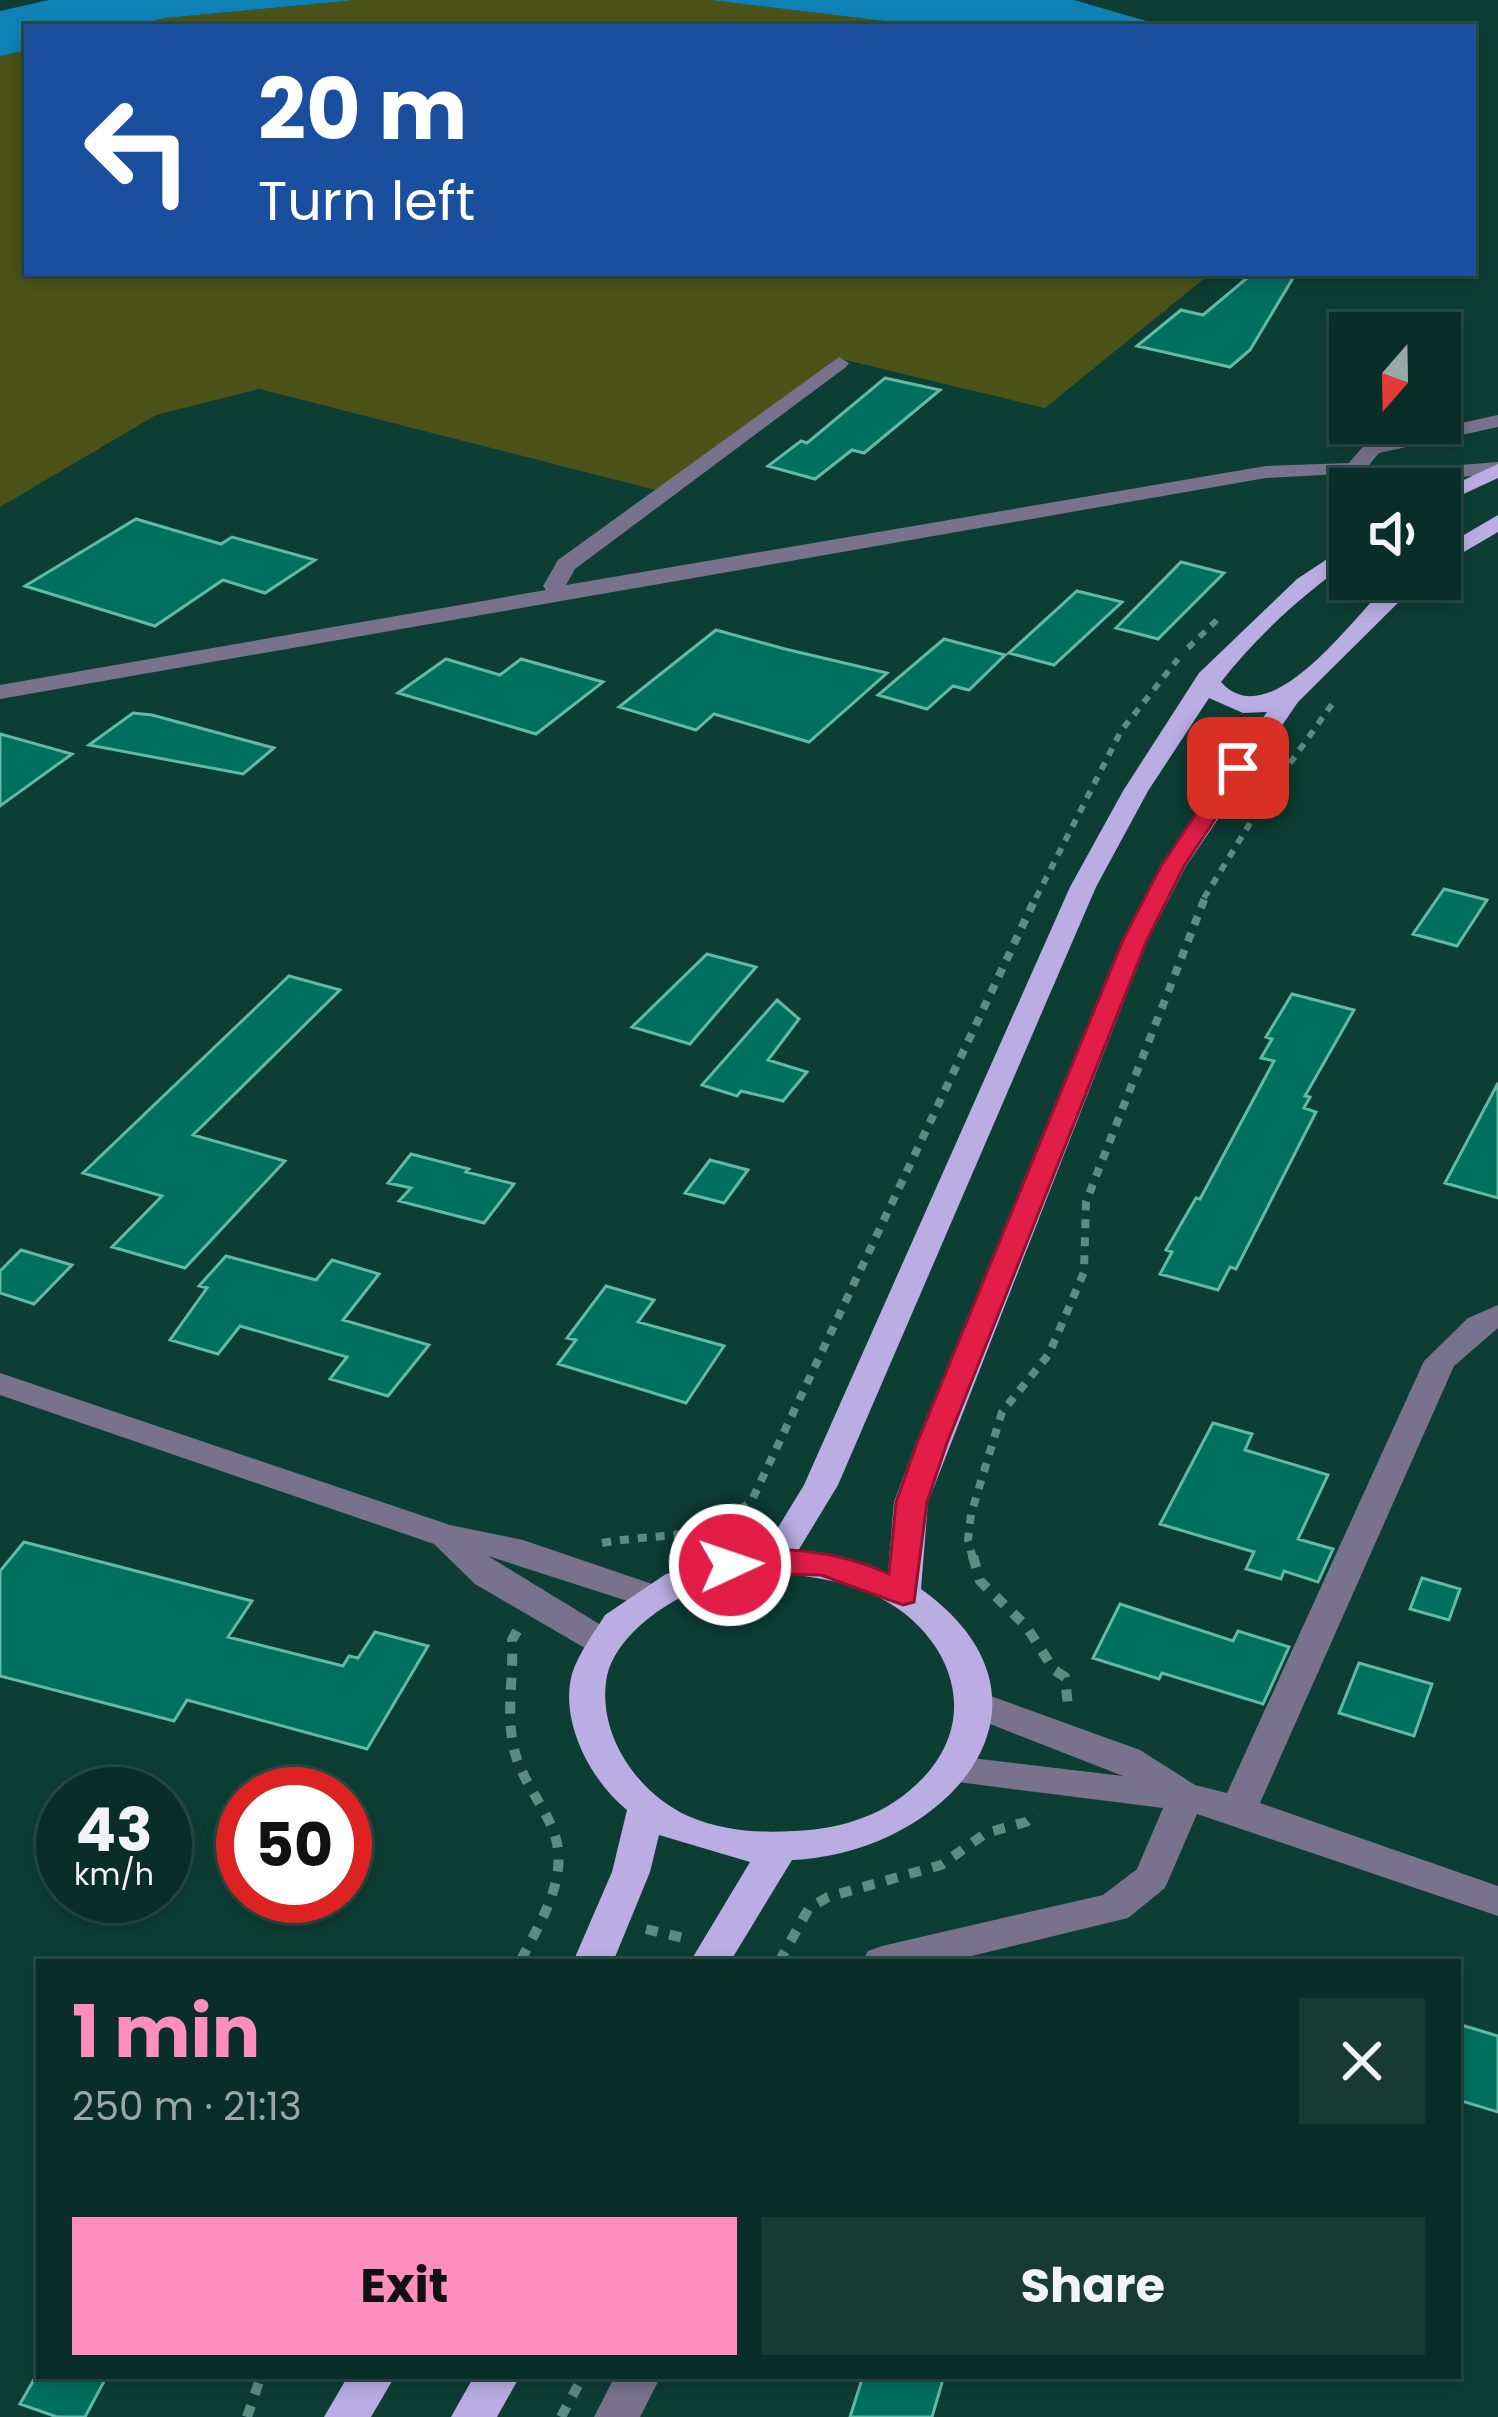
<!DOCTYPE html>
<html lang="en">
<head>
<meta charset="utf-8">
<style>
	:root { --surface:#092e27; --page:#173a33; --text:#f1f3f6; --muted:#99a8a7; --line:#294a44; --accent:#fe8ebb }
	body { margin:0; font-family:Poppins,sans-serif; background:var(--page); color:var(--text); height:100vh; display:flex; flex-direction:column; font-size:45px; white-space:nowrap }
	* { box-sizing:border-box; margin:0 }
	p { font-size:39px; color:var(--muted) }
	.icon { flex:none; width:66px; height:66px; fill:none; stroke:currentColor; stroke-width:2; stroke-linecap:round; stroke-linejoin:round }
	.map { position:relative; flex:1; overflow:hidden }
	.panel { position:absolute; left:36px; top:1959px; width:1425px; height:420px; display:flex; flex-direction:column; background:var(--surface); border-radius:0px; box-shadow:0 6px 18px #0003,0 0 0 3px var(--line) }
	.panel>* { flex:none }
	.top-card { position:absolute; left:24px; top:24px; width:1452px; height:252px; border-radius:0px; box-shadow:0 6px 18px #0003,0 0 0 3px var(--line); background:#1a4fa0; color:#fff; overflow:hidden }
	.needle { width:78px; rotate:200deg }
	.fabs { position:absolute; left:1329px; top:312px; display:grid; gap:24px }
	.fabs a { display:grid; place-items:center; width:132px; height:132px; border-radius:0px; background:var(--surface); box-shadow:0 6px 18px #0003,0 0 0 3px var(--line); font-size:60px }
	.speed { position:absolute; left:36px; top:1767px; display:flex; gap:24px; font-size:60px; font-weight:700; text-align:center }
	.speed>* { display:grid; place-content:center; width:156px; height:156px; border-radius:50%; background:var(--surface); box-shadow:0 6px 18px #0003,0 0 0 3px var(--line); line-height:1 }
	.speed small { font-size:30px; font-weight:400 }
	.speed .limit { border:18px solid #d22; background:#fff; color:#111 }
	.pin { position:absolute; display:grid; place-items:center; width:102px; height:102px; color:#fff; margin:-51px; border-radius:24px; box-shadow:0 6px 18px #0006 }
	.me { position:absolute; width:132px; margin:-66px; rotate:87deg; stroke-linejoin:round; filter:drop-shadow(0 0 9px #0008) }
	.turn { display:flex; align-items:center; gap:42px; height:252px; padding:0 36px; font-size:54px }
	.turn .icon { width:156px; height:156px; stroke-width:2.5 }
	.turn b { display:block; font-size:84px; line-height:102px }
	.round { display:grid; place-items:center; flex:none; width:126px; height:126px; border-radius:0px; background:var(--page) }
	.overview { display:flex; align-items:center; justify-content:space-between; height:204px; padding:0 36px }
	h1 { font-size:72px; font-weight:700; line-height:90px; color:var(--accent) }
	.primary-button { display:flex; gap:24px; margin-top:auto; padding:24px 36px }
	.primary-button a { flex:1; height:138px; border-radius:0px; background:var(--accent); color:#111; font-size:48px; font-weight:700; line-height:138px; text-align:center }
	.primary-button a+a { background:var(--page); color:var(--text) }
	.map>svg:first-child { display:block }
	.green { fill:#4c5318 }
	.water { fill:#0f82b5 }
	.building { fill:#00705e; stroke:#62baa4; stroke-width:3 }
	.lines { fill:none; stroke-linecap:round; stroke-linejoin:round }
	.path-far2 { stroke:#5e8c81; stroke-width:6; stroke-dasharray:8 8; stroke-linecap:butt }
	.path-far1 { stroke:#5e8c81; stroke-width:8; stroke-dasharray:9 9; stroke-linecap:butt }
	.path { stroke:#5e8c81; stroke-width:10; stroke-dasharray:12 12; stroke-linecap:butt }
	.minor { fill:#78728c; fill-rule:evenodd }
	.major { fill:#baade4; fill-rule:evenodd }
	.route { fill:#e11d48; stroke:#92132f; stroke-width:3 }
</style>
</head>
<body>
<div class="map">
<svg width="1498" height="2417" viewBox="0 0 1498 2417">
	<rect width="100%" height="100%" fill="#0c3e34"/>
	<path class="green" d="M356,0H710L934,27H125L166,18Z
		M27,50V273H1211L1045,408L841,359L656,490L259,389L156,415L0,507V56Z"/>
	<path class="water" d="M49,0H356L166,18L125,27H27V50L0,56V11Z
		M710,0H1074L1167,27H934Z"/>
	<path class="building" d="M1253,273H1296L1250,350L1230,367L1137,346L1181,310L1203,315Z
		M885,378L940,390L864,453L852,450L815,479L768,466L801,441L807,443Z
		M136,519L221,544L232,537L315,560L265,593L223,580L155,626L25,586Z
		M1181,562L1224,573L1158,639L1116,628Z
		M1077,591L1122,602L1054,665L1009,653Z
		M716,630L785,649L887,673L809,742L714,714L696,730L619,707Z
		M944,639L1005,655L969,690L953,686L927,709L878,695Z
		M446,659L500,675L521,659L603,682L536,734L398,693Z
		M133,713L152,715L274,748L243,774L89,745Z
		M0,734L72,754L0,806Z
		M1444,889L1487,900L1457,946L1413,934Z
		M707,954L756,967L690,1044L632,1027Z
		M289,976L340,990L193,1135L285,1161L185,1268L112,1247L162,1196L83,1173Z
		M1292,994L1354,1010L1305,1096L1310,1097L1304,1108L1316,1112L1236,1269L1230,1267L1218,1290L1160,1274L1172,1252L1166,1250L1196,1198L1200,1199L1274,1061L1261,1058L1272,1039L1266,1037Z
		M777,1000L799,1019L768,1060L807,1072L783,1101L741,1091L737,1096L702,1085Z
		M1498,1083V1198L1445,1183Z
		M411,1154L469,1169L466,1172L514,1184L484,1223L399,1201L411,1188L388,1183Z
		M710,1160L748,1170L724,1203L685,1193Z
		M21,1250L72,1265L34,1304L0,1293V1271Z
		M226,1256L316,1280L332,1260L379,1274L343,1320L429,1345L388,1396L330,1379L347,1357L240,1326L218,1354L170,1340L207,1288L199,1286Z
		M606,1286L654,1300L638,1322L724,1346L686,1403L558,1364L576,1340L567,1338Z
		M1213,1423L1252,1434L1245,1450L1328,1475L1298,1539L1333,1549L1318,1582L1284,1571L1281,1579L1246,1569L1254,1552L1160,1524Z
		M24,1542L252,1601L228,1637L343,1666L349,1656L358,1658L375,1632L428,1646L367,1749L187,1700L174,1721L0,1676V1571Z
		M1422,1578L1460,1589L1449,1620L1410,1609Z
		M1120,1604L1233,1641L1238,1631L1289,1647L1263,1704L1162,1673L1159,1679L1093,1658Z
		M1359,1663L1432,1684L1414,1736L1339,1713Z
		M1458,2024L1498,2036V2112L1458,2100Z
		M36,2376H107L85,2417H57L20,2404Z
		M863,2376H944L932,2417H850Z"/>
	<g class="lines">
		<path class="path-far2" d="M1188,648L1220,617
			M1036,898L1121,731L1178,659
			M1204,898L1268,794L1333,703"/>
		<path class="path-far1" d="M602,1543C662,1532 702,1544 752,1500L1037,895
			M973,1559L968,1540L971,1514L1002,1412L1049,1354L1084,1272L1086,1202L1206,895"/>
		<path class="path" d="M973,1556L980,1581L1026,1626L1054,1670L1065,1677L1068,1707
			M517,1631L512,1640C514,1678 505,1716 515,1753C522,1778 538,1798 549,1821C575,1870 542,1918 520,1962
			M646,1929L684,1938
			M779,1962L809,1908L828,1897L941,1865L986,1833L1026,1822L1037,1813
			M247,2417L261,2376
			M561,2417L583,2376"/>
		<path class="minor" d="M839,357L849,363L846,367L575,569L566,585L1266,466L1349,463L1365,444L1498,415V427L1379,453L1369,465L1398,470L1498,462V474L1398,482L1343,474L1266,478L0,699V685L546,590L543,586L558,560Z
			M1498,1305V1328L1454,1366L1260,1803L1498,1886V1916L1197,1814L1165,1888L1128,1918L947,1962H862L868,1951L882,1946L1103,1895L1137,1869L1163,1808L942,1780L937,1770L942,1760L955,1756L1123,1776L962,1713L957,1704L962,1695L975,1691L988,1695L1140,1750L1195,1785L1227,1793L1424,1361L1468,1318Z
			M0,1373L450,1525L523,1540L661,1587L666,1596L661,1605L649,1608L488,1556L614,1633L620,1642L614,1651L602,1655L590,1651L475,1584L434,1544L0,1395Z
			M615,2376H661L640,2417H594Z"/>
		<path class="major" d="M1498,464V478L1440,505V491Z
			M1498,515V532L1440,566V549Z
			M1350,544V561C1301,596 1258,635 1221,682C1269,736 1351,621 1385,587L1396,579H1422L1298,702L1186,866L1148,940L928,1502L921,1589C1080,1703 945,1854 792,1860L730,1962H690L750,1862L659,1835L650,1872L613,1962H573L612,1872L627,1810C592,1782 559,1722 572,1674C578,1654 594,1633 605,1615L666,1574L763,1552L804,1485L1070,887L1123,791L1199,673L1297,579ZM1209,698L1243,713L1267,712L1160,866L1122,940L916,1443L894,1502L888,1573L798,1551L838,1485L1096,887L1148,791ZM775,1573C808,1576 842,1580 872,1594C942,1625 983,1705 930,1770C895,1812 847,1829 794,1831C757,1833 723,1831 688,1816C637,1793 596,1733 607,1676C615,1640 655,1610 687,1594C712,1582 747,1579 775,1573Z
			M348,2376H395L371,2417H324Z
			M474,2376H520L497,2417H451Z"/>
	</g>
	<path class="route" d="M1238,761L1249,768L1184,866L1147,940L947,1443L927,1502L914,1602L903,1605L821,1575L719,1573L714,1565L719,1557C772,1542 839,1551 889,1574L896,1502L917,1443L1123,940L1161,866L1230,763Z"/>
</svg>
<div class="fabs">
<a><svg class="needle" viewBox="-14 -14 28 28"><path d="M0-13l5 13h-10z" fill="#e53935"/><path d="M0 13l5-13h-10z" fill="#99a8a7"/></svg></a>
<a><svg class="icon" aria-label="sound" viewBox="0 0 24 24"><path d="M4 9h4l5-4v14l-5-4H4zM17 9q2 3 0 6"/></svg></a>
</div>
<div class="speed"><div>43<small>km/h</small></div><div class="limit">50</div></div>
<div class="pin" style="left:1238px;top:768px;background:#d93025"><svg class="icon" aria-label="arrive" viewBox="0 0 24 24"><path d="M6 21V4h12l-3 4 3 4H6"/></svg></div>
<svg class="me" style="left:730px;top:1565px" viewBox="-20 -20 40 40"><circle r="17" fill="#e11d48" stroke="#fff" stroke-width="3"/><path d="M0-11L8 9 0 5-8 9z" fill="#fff"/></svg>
<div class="top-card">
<div class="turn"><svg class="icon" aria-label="left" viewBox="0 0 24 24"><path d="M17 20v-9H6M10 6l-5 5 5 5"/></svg><div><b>20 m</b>Turn left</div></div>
</div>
<section class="panel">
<div class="overview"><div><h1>1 min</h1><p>250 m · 21:13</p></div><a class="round"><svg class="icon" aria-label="close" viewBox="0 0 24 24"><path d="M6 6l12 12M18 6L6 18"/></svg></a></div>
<div class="primary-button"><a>Exit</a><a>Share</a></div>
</section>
</div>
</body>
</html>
